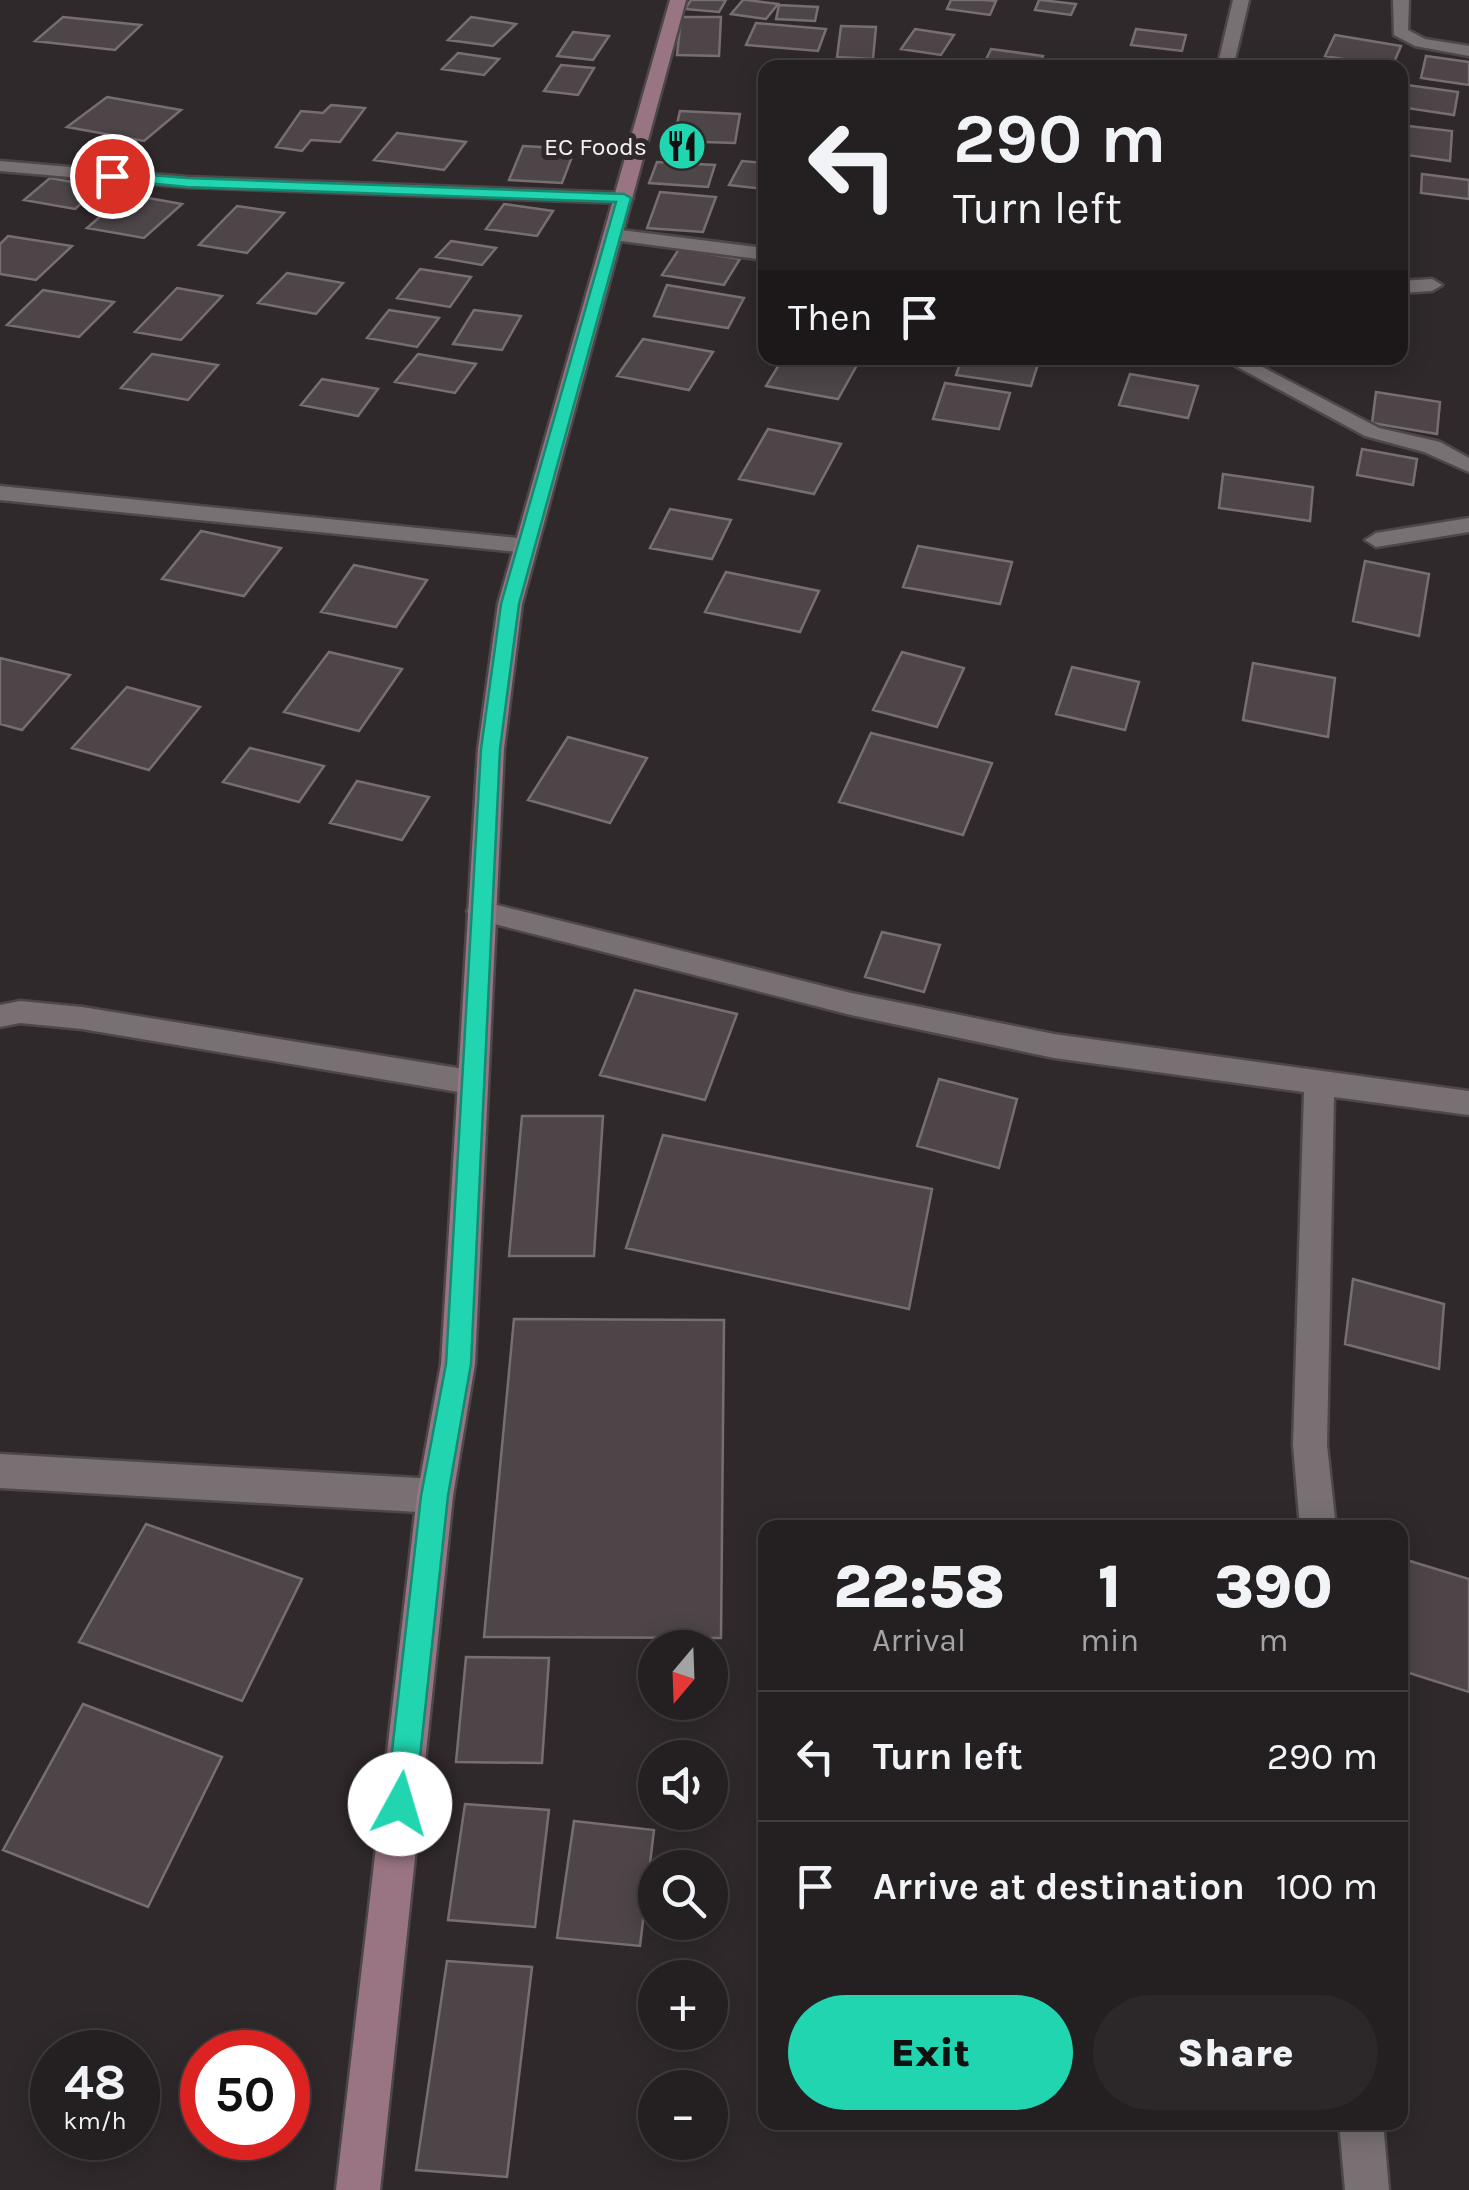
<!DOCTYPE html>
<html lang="en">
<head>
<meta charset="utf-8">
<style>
	:root { --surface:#241f20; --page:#2c2729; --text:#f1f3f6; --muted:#a3a2a5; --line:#413d3e; --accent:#20d5b0 }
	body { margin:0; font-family:Karla,sans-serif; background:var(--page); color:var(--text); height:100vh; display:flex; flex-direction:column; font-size:38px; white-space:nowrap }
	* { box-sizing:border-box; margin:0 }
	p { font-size:32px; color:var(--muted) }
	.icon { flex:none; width:55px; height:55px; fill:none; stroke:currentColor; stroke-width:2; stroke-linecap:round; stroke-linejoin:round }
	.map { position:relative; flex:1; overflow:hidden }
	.drawer { position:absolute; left:758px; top:1520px; width:650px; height:610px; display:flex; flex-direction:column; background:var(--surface); border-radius:20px; box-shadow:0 5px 25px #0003,0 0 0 2px var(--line) }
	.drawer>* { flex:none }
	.top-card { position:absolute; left:758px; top:60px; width:650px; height:305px; border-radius:20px; box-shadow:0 5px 25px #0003,0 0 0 2px var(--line); background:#241f20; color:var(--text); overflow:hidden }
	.needle { width:65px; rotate:199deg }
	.controls { position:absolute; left:638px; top:1630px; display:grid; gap:20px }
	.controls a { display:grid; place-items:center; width:90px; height:90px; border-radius:50%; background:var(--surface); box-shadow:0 5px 25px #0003,0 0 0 2px var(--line); font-size:50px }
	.speed { position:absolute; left:30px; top:2030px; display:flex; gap:20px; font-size:50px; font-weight:700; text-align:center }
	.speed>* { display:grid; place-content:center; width:130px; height:130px; border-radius:50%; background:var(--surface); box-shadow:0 5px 25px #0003,0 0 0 2px var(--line); line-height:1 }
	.speed small { font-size:25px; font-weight:400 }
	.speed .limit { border:15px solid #d22; background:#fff; color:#111 }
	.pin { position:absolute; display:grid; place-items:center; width:85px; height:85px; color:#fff; margin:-42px; border:5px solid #fff; border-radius:50%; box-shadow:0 2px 10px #0007 }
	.me { position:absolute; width:110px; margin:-55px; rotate:6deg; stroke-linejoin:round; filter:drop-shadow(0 0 8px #0008) }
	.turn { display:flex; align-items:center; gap:35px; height:210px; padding:0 30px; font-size:45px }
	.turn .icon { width:130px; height:130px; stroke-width:2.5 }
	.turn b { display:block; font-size:70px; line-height:85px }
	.then { display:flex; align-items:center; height:95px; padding:0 30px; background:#0003; gap:20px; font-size:38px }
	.eta { display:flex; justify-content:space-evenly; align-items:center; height:170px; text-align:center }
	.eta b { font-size:60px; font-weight:800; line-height:70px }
	.primary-button { display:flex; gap:20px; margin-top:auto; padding:20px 30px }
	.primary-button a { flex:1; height:115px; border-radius:60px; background:var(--accent); color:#111; font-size:40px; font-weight:800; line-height:115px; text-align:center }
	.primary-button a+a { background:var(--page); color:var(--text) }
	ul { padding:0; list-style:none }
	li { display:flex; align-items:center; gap:30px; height:130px; padding:0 30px; border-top:2px solid var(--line) }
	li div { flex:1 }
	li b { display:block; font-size:38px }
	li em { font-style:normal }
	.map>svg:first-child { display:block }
	.building { fill:#4d4548; stroke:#776e71; stroke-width:2.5 }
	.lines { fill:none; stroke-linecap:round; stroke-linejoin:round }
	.minor-casing { stroke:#4d4749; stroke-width:5 }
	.secondary-casing { stroke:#4d4749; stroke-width:5 }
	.minor { fill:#787072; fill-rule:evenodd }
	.secondary { fill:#997483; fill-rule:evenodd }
	.route { fill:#20d5b0; stroke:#158a72; stroke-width:2.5 }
	.labels { text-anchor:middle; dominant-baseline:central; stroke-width:10; stroke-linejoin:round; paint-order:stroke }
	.far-poi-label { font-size:25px; fill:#f5f0f2; stroke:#30292b; text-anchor:end }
</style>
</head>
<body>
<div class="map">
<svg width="1469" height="2190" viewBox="0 0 1469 2190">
	<rect width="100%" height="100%" fill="#30292b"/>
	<path class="building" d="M691,0H726L719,12L685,9Z
		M743,0H747L778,4L766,19L731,14Z
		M951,0H984L996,1L990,15L947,9Z
		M1039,0H1041L1076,4L1071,15L1035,10Z
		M779,5L818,7L815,21L776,19Z
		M63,17L141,25L115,50L35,41Z
		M471,17L516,24L493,46L448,40Z
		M681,17H721L719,56L677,55Z
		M756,23L826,29L818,51L746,45Z
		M841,26L876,27L873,59L837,57Z
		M915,29L954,35L941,55L901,49Z
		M1136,29L1186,35L1182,51L1131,45Z
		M573,32L609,36L593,60L557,56Z
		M1335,35L1401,46L1392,67L1325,56Z
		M991,49L1043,56L1038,68H982Z
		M458,53L499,59L484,75L442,69Z
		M1426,56L1469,62V85L1421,78Z
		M561,65L594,68L578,95L544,91Z
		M1400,84L1458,92L1454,115L1400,107Z
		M107,97L181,110L144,141L67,127Z
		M331,105L365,108L340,142L311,140L302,151L276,147L301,111L323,113Z
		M680,111L740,114L735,143L673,141Z
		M1400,125L1452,131L1450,161L1400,154Z
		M397,133L466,142L444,170L374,160Z
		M523,146L575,149L562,183L509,180Z
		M742,161L765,163V189L729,185Z
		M657,162L715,165L708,187L649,183Z
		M1422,174L1469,180V199L1421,193Z
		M50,178L100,187L75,209L24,200Z
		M660,192L716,197L703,232L647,228Z
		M126,194L182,204L144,238L87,228Z
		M504,204L553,211L537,236L486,229Z
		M237,206L284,213L247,253L199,245Z
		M8,236L72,246L36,280L0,274V244Z
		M451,241L496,248L482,265L436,257Z
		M679,249L740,259L724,285L662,275Z
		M420,269L471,277L450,307L397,298Z
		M287,273L343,283L316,314L258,303Z
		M667,285L744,298L728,328L654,316Z
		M177,288L222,296L181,340L135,332Z
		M43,290L114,302L79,337L7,325Z
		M389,310L439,318L417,347L367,338Z
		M474,310L521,316L502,350L453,344Z
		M643,339L713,352L689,390L617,376Z
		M152,354L218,365L188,400L121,388Z
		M418,354L476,364L455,393L395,382Z
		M783,358H861L838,399L766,386Z
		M962,358H1040L1031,386L956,375Z
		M1130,374L1198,386L1188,418L1119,405Z
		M322,379L378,389L358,416L301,405Z
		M945,383L1010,393L999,429L933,419Z
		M1376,392L1440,402L1437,434L1372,423Z
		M768,429L841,444L814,494L739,479Z
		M1362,449L1417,459L1413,485L1357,475Z
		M1223,474L1313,487L1310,521L1219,508Z
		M670,509L731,520L712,559L650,548Z
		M201,531L281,548L244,596L162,579Z
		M918,546L1012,562L1000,604L903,587Z
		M1365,561L1429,574L1419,636L1353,621Z
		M354,565L427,580L396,627L321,612Z
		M726,572L819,591L800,632L705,612Z
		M329,652L402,669L359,731L284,712Z
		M902,652L964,668L937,727L873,710Z
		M0,658L70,675L22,730L0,724Z
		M1253,663L1335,678L1328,737L1243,720Z
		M1072,667L1139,682L1125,730L1056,714Z
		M127,687L200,707L149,770L72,748Z
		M871,733L992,763L963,835L839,802Z
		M568,737L647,758L610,823L528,800Z
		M250,748L324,766L299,802L223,782Z
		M357,781L429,797L402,840L330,823Z
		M882,932L940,945L924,992L865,977Z
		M635,990L737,1014L705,1100L600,1075Z
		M939,1079L1017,1099L999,1168L917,1146Z
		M522,1116H603L594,1256H509Z
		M663,1135L932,1189L909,1309L626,1248Z
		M1353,1279L1444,1304L1439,1369L1345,1344Z
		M514,1319L724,1320L721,1638L484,1637Z
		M146,1524L302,1579L242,1701L79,1642Z
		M1400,1558L1469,1579V1692L1400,1670Z
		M466,1657L549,1658L542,1763L456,1762Z
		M83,1704L222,1757L148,1907L3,1850Z
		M465,1804L549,1810L535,1927L448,1920Z
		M574,1821L654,1830L640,1946L557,1938Z
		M447,1961L532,1967L507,2177L416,2170Z"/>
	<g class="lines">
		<g class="minor-casing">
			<path id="minor" d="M1233,0H1249L1233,68H1217Z
				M1393,0H1409L1408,30L1425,39L1469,46V56L1415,46L1394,35Z
				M0,161L187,177L624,193L633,198L624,203L187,187L0,171Z
				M613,229L765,248V260L606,239L604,235Z
				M1400,281L1432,279L1442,285L1432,291L1400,293Z
				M1221,358H1245L1379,428L1440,442L1469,458V472L1424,452L1365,436Z
				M0,486L527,539L538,546L527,553L0,500Z
				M1469,518V532L1376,547L1365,540L1376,533Z
				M481,901L851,993L1054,1034L1469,1091V1115L1334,1097L1327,1445L1336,1528H1300L1293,1445L1304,1092L1054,1058L851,1015L471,918L467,911L471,904Z
				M20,1001L82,1007L470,1070L481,1073L485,1082L481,1091L470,1094L82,1029L20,1023L0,1027V1005Z
				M0,1454L435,1479L448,1484L453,1496L448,1508L435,1513L0,1488Z
				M1339,2122H1383L1389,2190H1345Z"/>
		</g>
		<g class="secondary-casing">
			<path id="secondary" d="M670,0H686L522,604L504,749L475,1364L453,1496L380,2190H336L417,1496L441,1364L478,749L498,604Z"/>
		</g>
		<use href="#minor" class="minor"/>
		<use href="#secondary" class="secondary"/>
	</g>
	<path class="route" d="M112,172L187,178L624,194L631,198L519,604L500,749L471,1364L448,1496L415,1804L411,1815L400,1819L390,1815L386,1804L421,1496L446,1364L481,749L501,604L616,202L187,187L108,179Z"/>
	<defs>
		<g id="restaurant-disc" transform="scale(2.5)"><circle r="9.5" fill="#20d5b0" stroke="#30292b"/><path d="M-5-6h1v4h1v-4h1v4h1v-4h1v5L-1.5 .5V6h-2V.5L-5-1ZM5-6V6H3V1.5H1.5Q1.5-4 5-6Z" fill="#111"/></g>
	</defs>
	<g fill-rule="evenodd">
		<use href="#restaurant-disc" x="682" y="146"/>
	</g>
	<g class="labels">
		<g class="far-poi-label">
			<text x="647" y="146">EC Foods</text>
		</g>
	</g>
</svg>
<div class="controls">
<a><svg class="needle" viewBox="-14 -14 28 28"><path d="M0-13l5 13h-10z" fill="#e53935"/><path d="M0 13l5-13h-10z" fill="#a3a2a5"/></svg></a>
<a><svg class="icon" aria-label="sound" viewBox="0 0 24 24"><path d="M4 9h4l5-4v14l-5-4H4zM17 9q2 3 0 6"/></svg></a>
<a><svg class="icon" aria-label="search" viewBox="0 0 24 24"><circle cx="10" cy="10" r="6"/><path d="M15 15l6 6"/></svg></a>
<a>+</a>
<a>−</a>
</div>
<div class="speed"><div>48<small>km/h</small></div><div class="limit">50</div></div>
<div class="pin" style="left:112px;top:176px;background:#d93025"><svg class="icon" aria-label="arrive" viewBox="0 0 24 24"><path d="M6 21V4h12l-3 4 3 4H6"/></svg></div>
<svg class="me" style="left:400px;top:1804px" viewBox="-20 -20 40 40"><circle r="19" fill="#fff"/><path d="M0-13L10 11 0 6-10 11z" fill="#20d5b0"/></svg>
<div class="top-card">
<div class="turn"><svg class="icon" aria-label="left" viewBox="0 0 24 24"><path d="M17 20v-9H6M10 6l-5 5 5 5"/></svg><div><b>290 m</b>Turn left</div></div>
<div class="then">Then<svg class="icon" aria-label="arrive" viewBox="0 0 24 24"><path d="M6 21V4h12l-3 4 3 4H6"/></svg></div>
</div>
<section class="drawer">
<div class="eta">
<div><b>22:58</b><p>Arrival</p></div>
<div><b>1</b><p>min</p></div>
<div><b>390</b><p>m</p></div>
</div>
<ul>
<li><svg class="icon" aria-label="left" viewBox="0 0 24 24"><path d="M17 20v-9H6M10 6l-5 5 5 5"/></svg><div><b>Turn left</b></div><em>290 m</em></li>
<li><svg class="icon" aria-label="arrive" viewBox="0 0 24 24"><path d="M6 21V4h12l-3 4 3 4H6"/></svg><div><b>Arrive at destination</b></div><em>100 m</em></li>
</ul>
<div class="primary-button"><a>Exit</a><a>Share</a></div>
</section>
</div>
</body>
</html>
